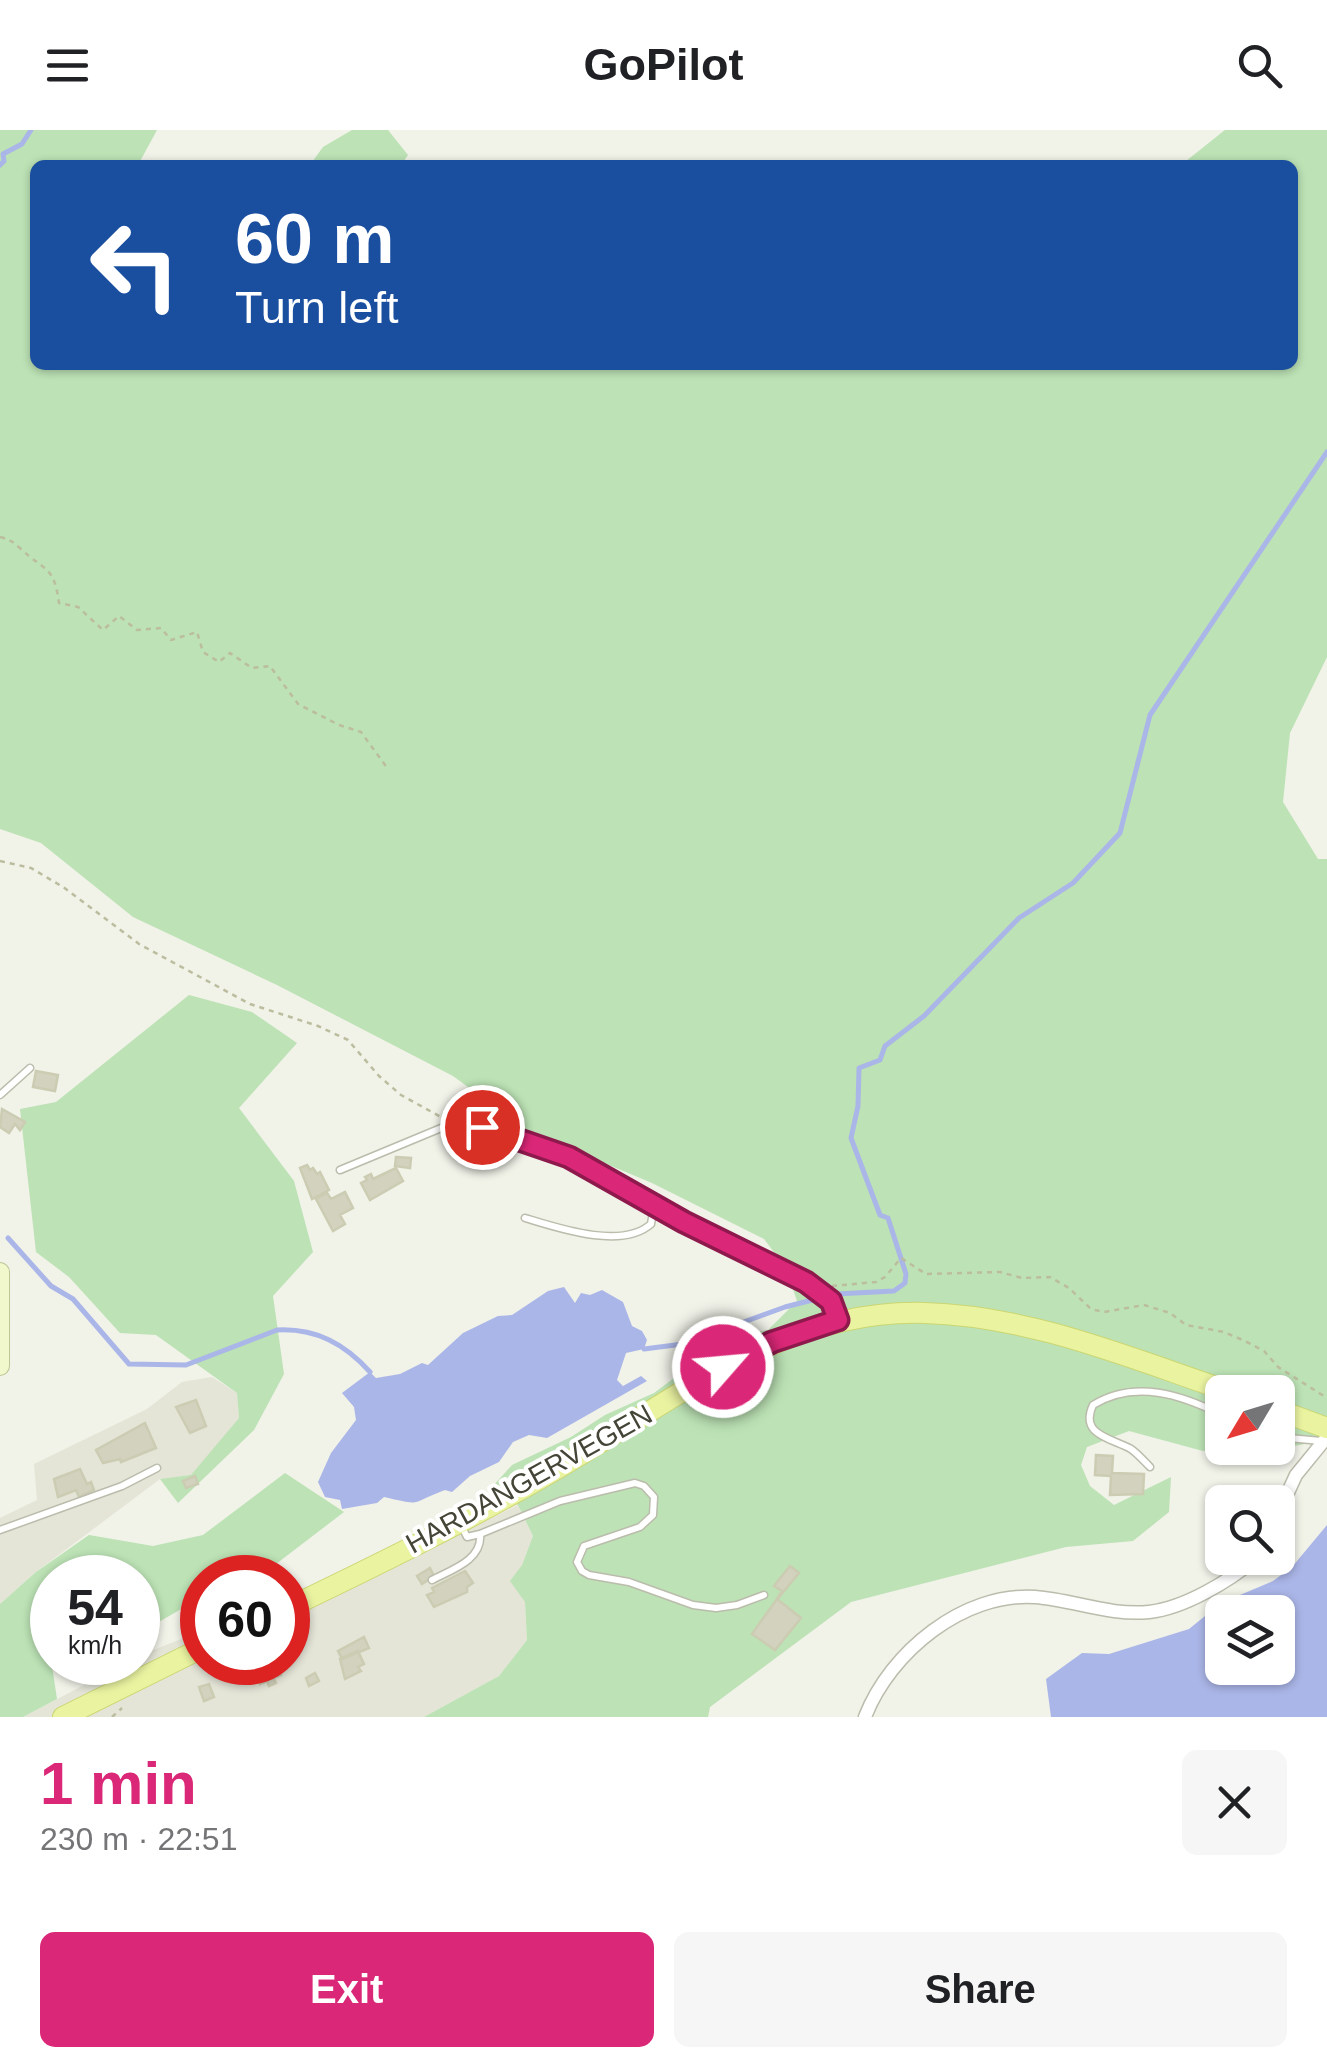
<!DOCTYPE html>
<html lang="en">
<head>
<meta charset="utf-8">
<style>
	:root { --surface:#fff; --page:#f6f6f6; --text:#202124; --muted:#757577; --accent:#db2777 }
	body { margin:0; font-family:Helvetica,sans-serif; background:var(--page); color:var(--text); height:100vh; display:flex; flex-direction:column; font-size:38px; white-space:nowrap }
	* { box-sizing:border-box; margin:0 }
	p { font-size:32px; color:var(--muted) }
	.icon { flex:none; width:55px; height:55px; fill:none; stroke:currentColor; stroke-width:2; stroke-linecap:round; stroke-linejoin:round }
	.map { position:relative; height:1587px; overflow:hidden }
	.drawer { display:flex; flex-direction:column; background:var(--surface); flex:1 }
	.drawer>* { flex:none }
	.guide { position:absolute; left:30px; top:30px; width:1268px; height:210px; border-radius:15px; box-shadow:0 2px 8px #0004; background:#1a4fa0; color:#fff; overflow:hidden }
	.needle { width:65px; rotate:232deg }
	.buttons { position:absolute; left:1205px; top:1245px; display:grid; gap:20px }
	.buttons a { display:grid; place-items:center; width:90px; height:90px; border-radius:15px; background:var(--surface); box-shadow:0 2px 8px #0004; font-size:50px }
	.speed { position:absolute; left:30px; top:1425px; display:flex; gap:20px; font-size:50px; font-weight:700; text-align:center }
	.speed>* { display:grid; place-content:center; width:130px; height:130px; border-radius:50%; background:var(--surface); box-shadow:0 2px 8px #0004; line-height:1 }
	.speed small { font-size:25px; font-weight:400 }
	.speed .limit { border:15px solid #d22; background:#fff; color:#111 }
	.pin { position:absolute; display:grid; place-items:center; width:85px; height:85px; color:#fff; margin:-42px; border:5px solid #fff; border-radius:50%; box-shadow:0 2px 10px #0007 }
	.me { position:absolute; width:110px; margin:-55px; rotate:63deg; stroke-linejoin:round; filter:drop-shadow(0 0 8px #0008) }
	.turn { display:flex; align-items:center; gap:35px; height:210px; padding:0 40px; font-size:45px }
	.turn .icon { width:130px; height:130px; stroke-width:2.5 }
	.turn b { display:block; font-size:70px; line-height:85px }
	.round { display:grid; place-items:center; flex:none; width:105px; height:105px; border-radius:15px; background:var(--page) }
	.overview { display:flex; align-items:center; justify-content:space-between; height:170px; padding:0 40px }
	h1 { font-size:60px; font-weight:700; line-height:75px; color:var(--accent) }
	.button { display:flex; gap:20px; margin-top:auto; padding:20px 40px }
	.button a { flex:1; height:115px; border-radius:15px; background:var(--accent); color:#fff; font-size:40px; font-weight:700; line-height:115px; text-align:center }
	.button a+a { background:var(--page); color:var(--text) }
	header { display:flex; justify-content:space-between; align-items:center; height:130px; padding:0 40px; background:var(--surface); font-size:45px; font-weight:700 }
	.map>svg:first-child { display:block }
	.residential { fill:#e4e5d7 }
	.green { fill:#bce2b5; fill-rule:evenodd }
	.water { fill:#abb6e8; fill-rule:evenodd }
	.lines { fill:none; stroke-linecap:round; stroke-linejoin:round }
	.stream { stroke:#abb6e8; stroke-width:5 }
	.building { fill:#d2d2bf; stroke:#ccccb3; stroke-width:2.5 }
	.lane-casing { stroke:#bbbcac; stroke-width:9 }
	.street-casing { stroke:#bbbcac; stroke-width:15 }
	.secondary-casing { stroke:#bdc496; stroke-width:20 }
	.primary-casing { stroke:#ccd672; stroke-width:22 }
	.path { stroke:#bbbd9e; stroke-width:2.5; stroke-dasharray:5 5; stroke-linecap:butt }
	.lane { stroke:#fff; stroke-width:6 }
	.street { stroke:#fff; stroke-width:12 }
	.secondary { stroke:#f1f8cb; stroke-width:18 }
	.primary { stroke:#e9f3a0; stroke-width:20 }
	.route-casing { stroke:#8e194d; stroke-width:25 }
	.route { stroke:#db2777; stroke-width:18 }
	.labels { text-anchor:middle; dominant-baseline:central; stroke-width:8; stroke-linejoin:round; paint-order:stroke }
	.street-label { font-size:28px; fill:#444537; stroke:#fff }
</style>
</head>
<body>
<header><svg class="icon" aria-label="menu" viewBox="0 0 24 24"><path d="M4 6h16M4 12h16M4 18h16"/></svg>GoPilot<svg class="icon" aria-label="search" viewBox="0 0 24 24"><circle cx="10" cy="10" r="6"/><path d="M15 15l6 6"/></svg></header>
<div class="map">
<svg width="1327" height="1587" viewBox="0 0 1327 1587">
	<rect width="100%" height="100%" fill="#f1f2e8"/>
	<path class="residential" d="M212,1247L237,1263L239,1288L191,1346L160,1349L36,1442L0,1474V1388L37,1370L34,1334L147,1279L182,1252Z
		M518,1375L533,1406L522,1435L511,1451L525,1472L527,1510L499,1546L424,1587H23L126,1533L138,1532V1526L202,1501V1532H288V1468L429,1419Z"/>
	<path class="green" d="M0,0H157L138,35H35V235H1292V35H1181L1225,0H1327V527L1290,603L1283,672L1318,729H1327V1310L1283,1318L1203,1321L1129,1301L1087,1317L1081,1335L1090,1356L1114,1375L1171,1347L1169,1382L1133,1411L1066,1417L851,1472L710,1577L708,1587H424L499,1546L527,1510L525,1472L510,1451L522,1435L533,1406L518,1375L492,1357L512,1335L571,1307L605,1285L654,1263L730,1206L768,1200L797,1171L786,1138L764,1109L652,1053L528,1001L453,946L277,855L133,787L41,713L0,699ZM1222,1262H1278V1318H1222Z
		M352,0H388L408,25L401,35H310L323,17Z
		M189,865L252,882L297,913L239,978L294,1051L313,1122L273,1166L284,1244L254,1300L178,1373L160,1349L191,1345L239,1288L237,1263L156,1205L120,1203L69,1147L36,1122L20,979L56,972Z
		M285,1343L344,1382L259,1447L202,1448V1467L150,1497L138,1495V1448H52V1514L49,1516L57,1569L23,1587H0V1474L36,1442L89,1405L153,1416L203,1405Z"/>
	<path class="water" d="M564,1157L575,1173L581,1163L590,1165L602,1160L623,1172L632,1196L642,1201L647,1210L644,1219L626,1223L617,1250L623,1256L641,1246L647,1251L547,1308L529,1305L513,1312L499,1332L470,1346L452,1362L445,1360C408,1374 424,1376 384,1367L377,1373L342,1379L340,1370L325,1367L318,1352L331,1323L356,1290L354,1277L342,1263L370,1242L376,1248L400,1244L422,1233L428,1235L463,1203L498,1186L512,1185L548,1161Z
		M1327,1395V1587H1051L1046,1549L1082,1523L1109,1524L1189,1499L1221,1473L1273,1451L1292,1437ZM1222,1482H1278V1538H1222Z"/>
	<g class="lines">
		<path class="stream" d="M0,35L4,31L3,24L22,14L31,0
			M8,1108L51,1156L73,1169L129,1234L186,1235L277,1200C316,1198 345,1214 370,1242
			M644,1219L683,1214L785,1177L836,1164L894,1161L905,1153L906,1144L888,1088L880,1085L851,1008L858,976L859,938L880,930L885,916L924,886L1019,788L1073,753L1120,703L1150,585L1327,322"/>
	</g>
	<path class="building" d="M36,941L58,945L55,961L33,957Z
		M2,979L25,992L20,1000L15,994L9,1003L0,997Z
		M396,1027L411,1028L410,1038L395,1036Z
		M307,1035L310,1040L313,1038L317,1044L320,1042L329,1060L312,1069L300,1038Z
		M396,1038L403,1051L370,1070L361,1053L367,1050L365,1047L371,1044L373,1049Z
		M345,1062L353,1078L340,1085L345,1094L333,1101L316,1069L327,1063L331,1069Z
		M196,1270L206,1296L190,1303L176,1277Z
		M145,1293L156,1318L121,1332L120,1329L103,1333L96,1320Z
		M1096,1325L1113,1326L1112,1343L1144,1344L1143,1364L1110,1365L1111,1346L1095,1345Z
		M80,1339L87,1354L91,1352L94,1360L79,1367L76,1360L58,1367L54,1349Z
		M195,1346L198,1354L186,1358L183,1351Z
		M790,1436L799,1443L775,1472L782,1461L774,1456Z
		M430,1438L434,1446L422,1454L417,1446Z
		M465,1441L473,1453L467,1457V1462L434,1477L427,1465L434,1462L432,1458Z
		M777,1469L801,1488L775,1520L752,1504Z
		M364,1507L369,1518L342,1529L338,1521Z
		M358,1521L364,1534L358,1537L361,1541L345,1549L340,1529Z
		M260,1532H276L280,1536L281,1545L273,1548L276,1553L269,1556L267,1551L260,1554L252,1536Z
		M315,1543L319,1551L309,1556L306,1548Z
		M209,1554L214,1567L204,1571L199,1557Z"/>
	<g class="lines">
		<g class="lane-casing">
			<path id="lane" d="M0,965L30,938
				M340,1040L446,996L482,997L569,1027L654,1076L806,1152L831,1171L838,1190
				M525,1088C558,1098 622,1120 651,1094L654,1076
				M1278,1307L1321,1311
				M1150,1337C1144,1331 1138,1324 1131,1319C1111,1308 1079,1305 1093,1275C1135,1249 1182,1265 1222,1285
				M462,1397L467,1407L480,1404L560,1371L635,1353L644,1356L654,1367L653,1385L640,1397L584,1416L577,1432L582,1441L589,1445L629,1452L693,1475L716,1478L737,1475L764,1465
				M0,1400L122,1356L157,1338
				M432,1450C451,1440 483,1430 480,1404"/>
		</g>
		<g class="street-casing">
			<path id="street" d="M1278,1384L1296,1345L1327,1307
				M865,1587C890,1522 964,1462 1035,1467C1074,1470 1110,1486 1149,1482C1185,1478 1229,1451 1257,1428"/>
		</g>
		<g class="secondary-casing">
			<path id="secondary" d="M0,1142V1236"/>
		</g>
		<g class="primary-casing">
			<path id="primary" d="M1278,1280L1327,1298
				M288,1478C373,1437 461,1394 543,1347C665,1278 778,1178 925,1183C1032,1186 1132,1229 1231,1262
				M63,1587L202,1518"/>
		</g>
		<path class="path" d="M0,407C11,410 13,412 21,419C45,442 54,435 59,473L78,477L103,500L119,486L137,500L161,498L171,510L197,502L203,522L219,532L230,523L252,538L270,536L298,574L339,595L361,602L388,639
			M0,731L31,738L63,757L139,814L250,874L318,896L348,910L379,946L401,965L441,987
			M832,1156L876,1152L885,1147L901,1128L926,1144L1000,1142L1022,1148L1050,1147L1069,1158L1091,1179L1104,1182L1144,1175L1170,1183L1186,1195L1224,1202L1245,1211L1264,1221L1278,1237L1327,1268
			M112,1587L122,1578"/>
		<use href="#lane" class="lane"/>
		<use href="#street" class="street"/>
		<use href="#secondary" class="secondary"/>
		<use href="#primary" class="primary"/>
	</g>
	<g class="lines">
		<g class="route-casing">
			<path id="route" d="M482,997L569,1027L684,1092L806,1152L831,1171L838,1190L772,1212L723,1237"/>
		</g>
		<use href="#route" class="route"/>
	</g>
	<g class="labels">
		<g class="street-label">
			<text transform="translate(529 1349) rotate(-29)">HARDANGERVEGEN</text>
		</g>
	</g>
</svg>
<div class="buttons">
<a><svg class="needle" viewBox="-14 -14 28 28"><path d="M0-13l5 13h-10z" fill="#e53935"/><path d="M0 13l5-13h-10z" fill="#757577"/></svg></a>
<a><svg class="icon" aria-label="search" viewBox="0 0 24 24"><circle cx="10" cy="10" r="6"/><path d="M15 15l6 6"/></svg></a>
<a><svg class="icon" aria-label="layers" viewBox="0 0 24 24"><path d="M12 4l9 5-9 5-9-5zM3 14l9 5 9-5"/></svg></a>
</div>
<div class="speed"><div>54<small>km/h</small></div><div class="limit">60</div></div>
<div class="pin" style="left:482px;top:997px;background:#d93025"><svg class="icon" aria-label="arrive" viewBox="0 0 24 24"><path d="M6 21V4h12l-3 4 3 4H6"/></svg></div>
<svg class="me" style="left:723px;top:1237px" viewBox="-20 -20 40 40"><circle r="17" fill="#db2777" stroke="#fff" stroke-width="3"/><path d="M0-11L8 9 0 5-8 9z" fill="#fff"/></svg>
<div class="guide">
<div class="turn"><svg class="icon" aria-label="left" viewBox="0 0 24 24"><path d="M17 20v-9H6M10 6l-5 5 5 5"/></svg><div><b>60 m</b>Turn left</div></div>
</div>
</div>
<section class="drawer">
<div class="overview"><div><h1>1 min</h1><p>230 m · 22:51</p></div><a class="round"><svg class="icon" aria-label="close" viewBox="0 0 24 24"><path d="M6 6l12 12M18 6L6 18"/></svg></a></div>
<div class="button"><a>Exit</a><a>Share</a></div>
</section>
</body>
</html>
